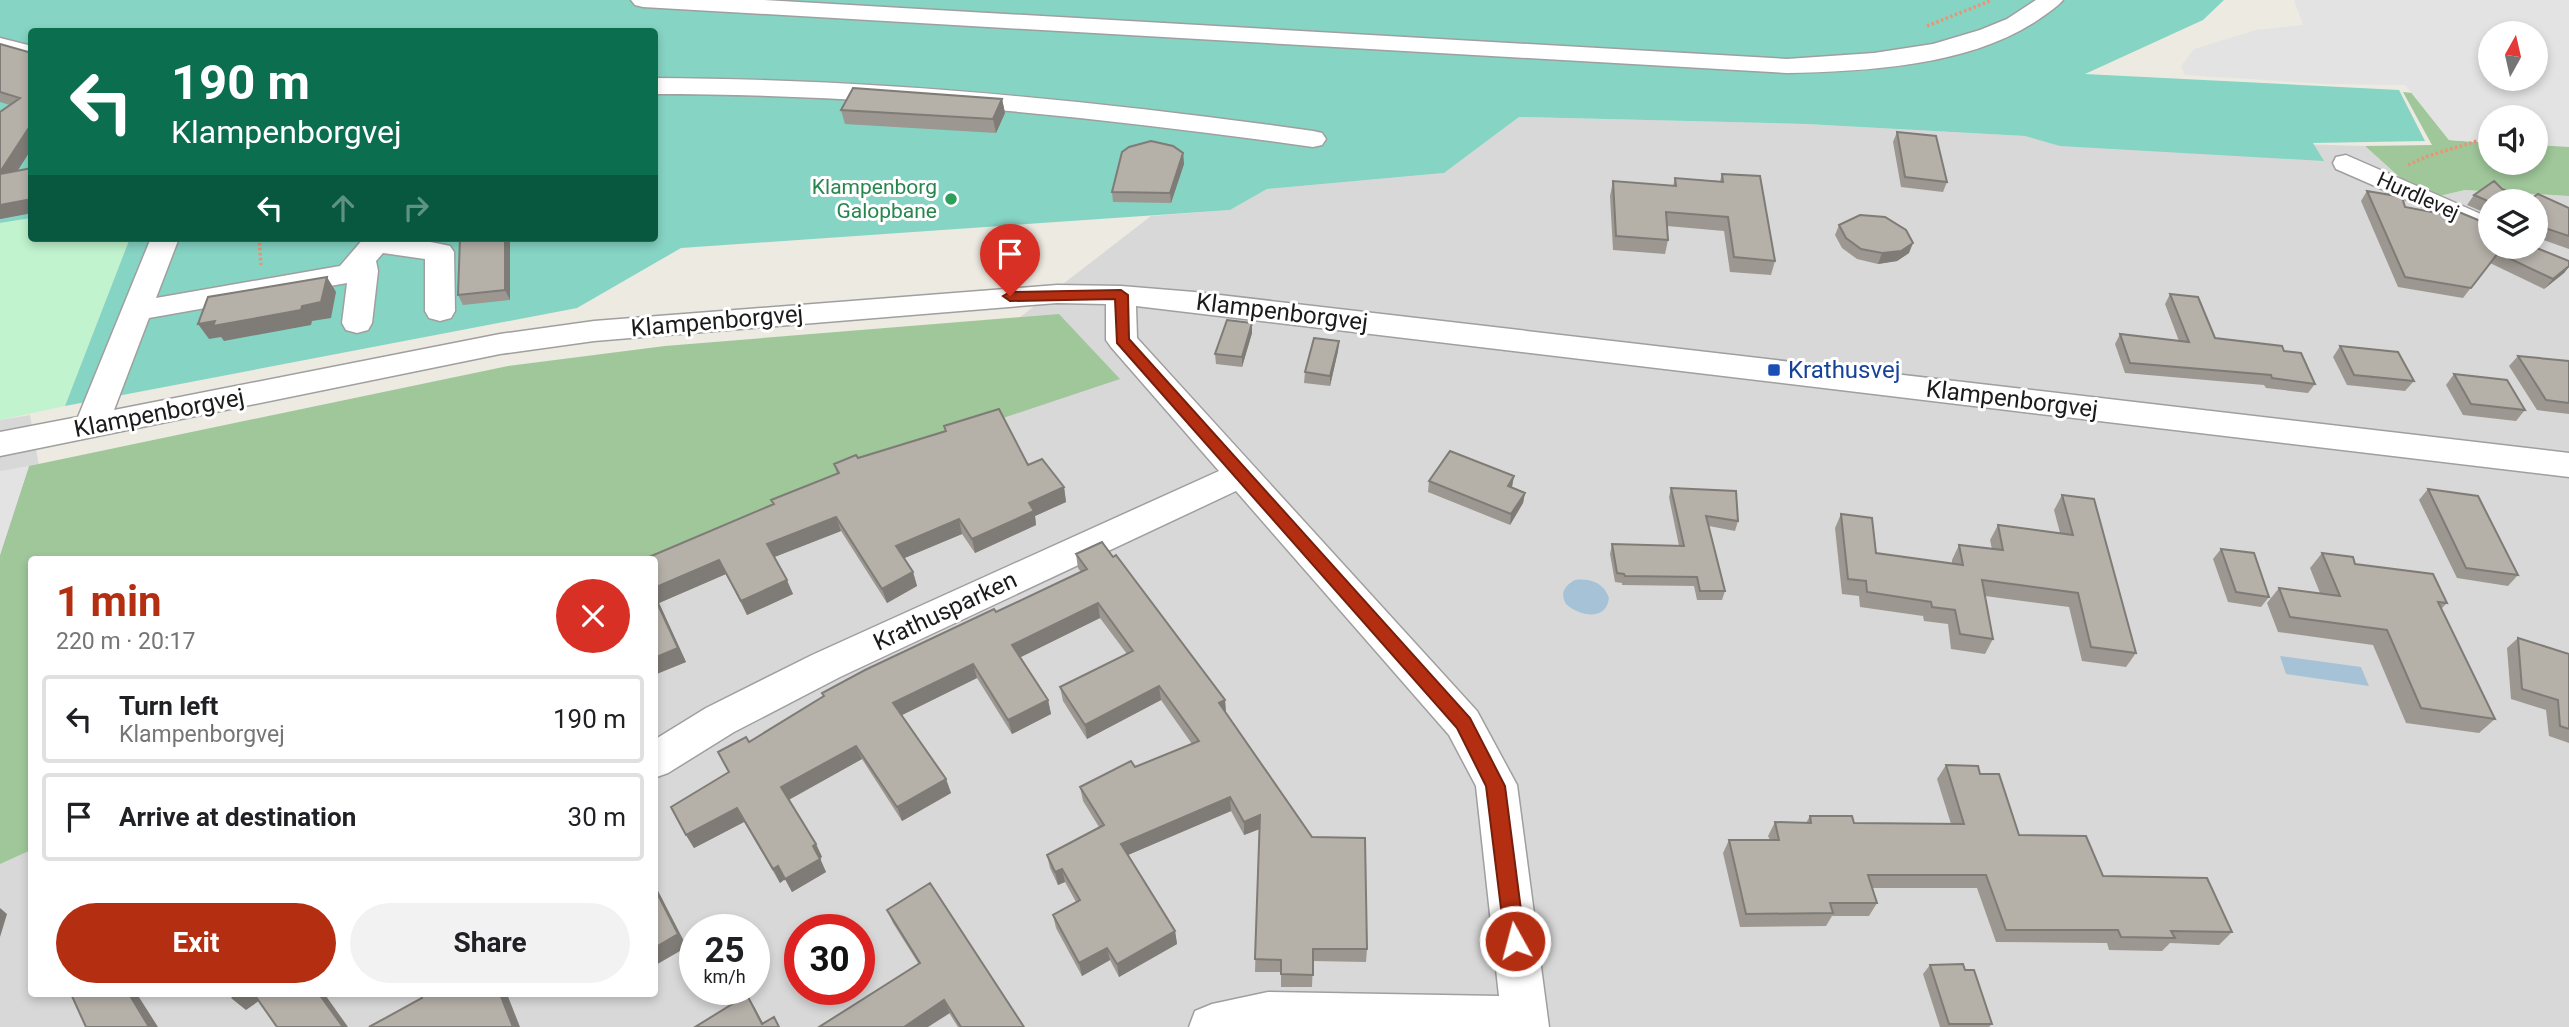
<!DOCTYPE html>
<html lang="en">
<head>
<meta charset="utf-8">
<style>
	:root { --surface:#fff; --page:#f2f2f2; --text:#202124; --muted:#757577; --line:#e0e0e0; --accent:#b42f12 }
	body { margin:0; font-family:Roboto,sans-serif; background:var(--page); color:var(--text); height:100vh; display:flex; flex-direction:column; font-size:26px; white-space:nowrap }
	* { box-sizing:border-box; margin:0 }
	p { font-size:23px; color:var(--muted) }
	.icon { flex:none; width:38px; height:38px; fill:none; stroke:currentColor; stroke-width:2; stroke-linecap:round; stroke-linejoin:round }
	.map { position:relative; flex:1; overflow:hidden }
	.side { position:absolute; left:28px; top:556px; width:630px; height:441px; display:flex; flex-direction:column; background:var(--surface); border-radius:7px; box-shadow:0 4px 10px #0003 }
	.side>* { flex:none }
	.banner { position:absolute; left:28px; top:28px; width:630px; height:214px; border-radius:7px; box-shadow:0 4px 10px #0003; background:#0b6e4f; color:#fff; overflow:hidden }
	.needle { width:46px; rotate:8deg }
	.controls { position:absolute; left:2478px; top:21px; display:grid; gap:14px }
	.controls a { display:grid; place-items:center; width:70px; height:70px; border-radius:50%; background:var(--surface); box-shadow:0 4px 10px #0003; font-size:35px }
	.speed { position:absolute; left:679px; top:914px; display:flex; gap:14px; font-size:35px; font-weight:700; text-align:center }
	.speed>* { display:grid; place-content:center; width:91px; height:91px; border-radius:50%; background:var(--surface); box-shadow:0 4px 10px #0003; line-height:1 }
	.speed small { font-size:18px; font-weight:400 }
	.speed .limit { border:10px solid #d22; background:#fff; color:#111 }
	.pin { position:absolute; display:grid; place-items:center; width:60px; height:60px; color:#fff; margin:-72px -30px; border-radius:50% 50% 50% 0; rotate:-45deg; box-shadow:0 0 7px #0007 }
	.pin .icon { rotate:45deg }
	.me { position:absolute; width:77px; margin:-38px; rotate:353deg; stroke-linejoin:round; filter:drop-shadow(0 0 5px #0008) }
	.turn { display:flex; align-items:center; gap:24px; height:147px; padding:0 28px; font-size:32px }
	.turn .icon { width:91px; height:91px; stroke-width:2.5 }
	.turn b { display:block; font-size:49px; line-height:60px }
	.lanes { display:flex; align-items:center; height:66px; padding:0 28px; background:#0003; justify-content:center; gap:35px; direction:ltr }
	.lanes .off { opacity:.35 }
	.round { display:grid; place-items:center; flex:none; width:74px; height:74px; border-radius:37px; background:var(--page) }
	.overview { display:flex; align-items:center; justify-content:space-between; height:119px; padding:0 28px }
	h1 { font-size:42px; font-weight:700; line-height:52px; color:var(--accent) }
	.action { display:flex; gap:14px; margin-top:auto; padding:14px 28px }
	.action a { flex:1; height:80px; border-radius:42px; background:var(--accent); color:#fff; font-size:28px; font-weight:700; line-height:80px; text-align:center }
	.action a+a { background:var(--page); color:var(--text) }
	ul { padding:0; list-style:none }
	li { display:flex; align-items:center; gap:21px; height:88px; margin:0 14px 10px; padding:0 14px; border:4px solid var(--line); border-radius:7px }
	li div { flex:1 }
	li b { display:block; font-size:26px }
	li em { font-style:normal }
	.map>svg:first-child { display:block }
	.residential { fill:#d9d8d8; fill-rule:evenodd }
	.forest { fill:#9fc79a }
	.park { fill:#c1f3ce }
	.pitch { fill:#86d4c4 }
	.parking { fill:#e3e3e3; fill-rule:evenodd }
	.water { fill:#a5c2d6 }
	.lines { fill:none; stroke-linecap:round; stroke-linejoin:round }
	.minor-casing { stroke:#9f9f9f; stroke-width:3 }
	.path { stroke:#ec9472; stroke-width:3.5; stroke-dasharray:2.5 2.5; stroke-linecap:butt }
	.minor { fill:#fff; fill-rule:evenodd }
	.wall { fill:#9c9790 }
	.shaded-wall { fill:#7f7b76 }
	.building { fill:#b5b0a8; stroke:#7f7b76; stroke-width:2 }
	.route { fill:#b42f12; stroke:#751f0c; stroke-width:2 }
	.leisure-dot { fill:#2e9e5b; stroke:#fff; stroke-width:2.5 }
	.transit-dot { fill:#1a4fb4; stroke:#fff; stroke-width:2.5 }
	.labels { text-anchor:middle; dominant-baseline:central; stroke-width:6; stroke-linejoin:round; paint-order:stroke }
	.far-leisure-label { font-size:21px; fill:#27864d; stroke:#fff; text-anchor:end }
	.far-street-label { font-size:21px; fill:#1b1b1b; stroke:#fff }
	.street-label { font-size:24px; fill:#1b1b1b; stroke:#fff }
	.transit-label { font-size:24px; fill:#164399; stroke:#fff; text-anchor:start }
</style>
</head>
<body>
<div class="map">
<svg width="2569" height="1027" viewBox="0 0 2569 1027">
	<rect width="100%" height="100%" fill="#eceae1"/>
	<path class="residential" d="M1519,117L1806,124L2025,136L2365,146L2406,183L2439,196L2465,190L2569,196V1027H0V420L30,415L41,477L975,352L1151,216L1230,210L1267,189L1444,173ZM2490,201H2536V247H2490ZM32,560H654V994H32ZM695,929H754V989H695ZM800,929H859V989H800Z"/>
	<path class="forest" d="M2403,92L2412,93L2449,140L2490,143V163H2536V145L2569,146V196L2465,190L2439,196L2406,183L2365,146L2432,145Z
		M1059,314L1120,379L862,465L654,560H32L31,850L0,864V555L29,466L508,366L665,346Z"/>
	<path class="park" d="M31,218L32,238H130L65,406L0,420V223Z"/>
	<path class="pitch" d="M0,0H2224L2203,20L2085,74L2399,90L2425,141L2313,143L2324,161L2060,146L2025,136L1806,124L1519,117L1444,173L1267,189L1230,210L681,248L577,308L65,406L130,238H654V32H32L31,218L0,223Z"/>
	<path class="parking" d="M2294,0H2569V147L2536,145V117H2490V143L2449,140L2405,85L2325,84L2185,75L2181,66L2194,49L2256,30L2303,25ZM2490,33H2536V79H2490Z
		M29,466L0,555V471Z"/>
	<path class="water" d="M1575,580C1590,578 1604,583 1609,598C1606,622 1579,616 1566,604C1560,593 1564,586 1575,580Z
		M2280,656L2361,667L2369,686L2286,674Z"/>
	<g class="lines">
		<g class="minor-casing">
			<path id="minor" d="M631,0H764L1787,59L1874,53L1933,44L1980,30L2007,19L2036,0H2063C2057,7 2049,12 2042,17C1973,66 1869,71 1787,73L643,7L635,5Z
				M0,38L32,46V60L0,52Z
				M654,78C876,79 1094,100 1313,131L1322,133L1326,139L1322,145L1313,147C1094,116 876,94 654,94Z
				M2346,155L2490,218V236L2336,169L2333,163L2336,157Z
				M151,238H179L156,298L340,266L364,238C393,238 422,239 450,246L454,252L455,311L451,318L440,321L429,318L425,311V259L383,253L376,261L378,271L372,323L368,330L357,333L346,330L342,323L347,283L149,318L114,410L500,334L594,321L1057,285L1121,286L1194,292L2569,453V477L1136,306L1137,338L1477,711L1517,785L1549,1027H1189L1195,1011L1212,1004L1268,992L1499,996L1476,786L1449,735L1236,491L840,677L734,732L668,773L654,778V740L706,708L812,655L1219,471L1111,347L1106,340V304L1057,303L594,341L500,354L0,456V432L78,417Z"/>
		</g>
		<path class="path" d="M1927,26L1992,0
			M2408,165L2428,156L2490,137
			M259,238L261,265"/>
		<use href="#minor" class="minor"/>
	</g>
	<path class="wall" d="M0,44L32,53V148L17,171L32,168V213L0,219V112L10,105L0,102Z
		M1002,99L1005,113L996,133L845,124L841,110Z
		M1897,132L1947,182L1943,192L1901,187L1893,142Z
		M1183,153L1184,164L1171,203L1113,202L1112,192Z
		M1722,174L1775,261L1771,275L1730,272L1724,231L1667,226L1668,240L1665,254L1613,250L1610,196L1613,181L1673,186L1675,178L1720,181Z
		M2494,181L2502,189L2529,200L2538,194L2569,208V249L2538,238L2536,241V201H2490V215L2467,205L2474,195Z
		M2367,191L2490,247L2569,261V267L2564,273L2544,289L2490,263L2463,298L2398,287L2361,201Z
		M1839,225L1909,253L1897,261L1878,264L1857,259L1842,248L1835,235Z
		M510,238V300L463,305L458,295Z
		M2170,294L2215,338L2284,351L2315,384L2308,393L2266,388L2264,385L2125,373L2115,344L2120,334L2179,341L2165,304Z
		M1252,323V333L1242,367L1216,364L1215,354Z
		M1339,341L1338,351L1330,386L1304,383L1305,372Z
		M2340,346L2414,381L2405,391L2347,385L2333,357Z
		M2518,356L2569,361V414L2537,410L2509,366Z
		M2454,374L2525,410L2516,421L2463,415L2446,385Z
		M944,426L1028,465L1064,487L1066,502L1035,516L1036,525L975,553L962,534L904,558L913,572L917,586L887,603L841,531L774,557L793,594L747,615L726,574L659,603L686,662L654,675V560L773,505L771,500L837,474L834,464L858,458L945,431Z
		M1514,476L1512,487L1525,493L1523,503L1510,525L1428,492L1429,481Z
		M1671,488L1738,521L1735,531L1709,526L1725,591L1722,600H1697L1694,586L1622,585V583L1615,582L1610,554L1612,544L1679,546L1669,497Z
		M2428,489L2518,575L2508,586L2457,578L2419,500Z
		M2062,495L2136,653L2126,667L2082,661L2069,607L1985,596L1993,639L1985,654L1951,649L1948,624L1924,621L1923,616L1860,607L1859,596L1842,594L1835,528L1841,514L1876,553L1952,563V560L1959,545L1992,549L1990,540L1998,525L2060,533L2054,510Z
		M2221,549L2269,597L2261,607L2228,602L2213,559Z
		M2322,553L2355,564L2447,603L2441,609L2495,719L2479,733L2406,723L2373,645L2278,632L2267,603L2279,588L2320,593L2310,568Z
		M1076,554L1225,700L1226,713L1367,949L1366,962L1313,961L1312,987H1281V972H1255L1259,829L1244,835L1231,811L1128,855L1175,931L1177,944L1119,977L1110,960L1082,976L1056,928L1053,915L1076,902L1065,882L1058,885L1050,868L1047,855L1099,827L1083,801L1080,787L1135,767L1192,744L1161,700L1087,739L1063,701L1060,687L1127,654L1100,618L1020,657L1048,700L1051,714L1012,734L977,678L902,715L946,779L951,793L902,821L862,759L789,800L816,844L822,857L820,858L826,872L792,892L785,879L780,883L744,822L694,848L686,835L729,773L718,752L749,742L823,696L822,693L1081,572L1078,568Z
		M2518,638L2569,654V743L2549,736L2546,710L2511,699L2507,648Z
		M1946,765L1980,774L2019,835L2103,876L2232,932L2219,945L2170,943L2162,951L2109,950L2107,943L1996,942L1977,888H1872L1877,903L1869,916H1832L1826,926L1740,927L1723,853L1729,840H1770L1768,836L1775,822L1806,823L1810,816L1854,823L1951,824L1937,779Z
		M887,910L1024,1027H958L893,923Z
		M1930,965L1965,970L1992,1024L1989,1027H1940L1923,974Z"/>
	<path class="shaded-wall" d="M1002,99L1005,113L996,133L993,119Z
		M32,123V148L8,186L0,177V172Z
		M1183,153L1184,164L1171,203L1170,193Z
		M32,199V213L0,219V205Z
		M505,238H510V300L505,290Z
		M1913,243L1909,253L1897,261L1878,264L1882,253Z
		M2569,266L2564,273L2544,289L2553,279Z
		M327,277L336,292L331,318L312,321L311,325L224,341L221,337L209,339L198,324L302,306Z
		M1252,323V333L1242,367V357Z
		M1339,341L1338,351L1330,386V376Z
		M1514,476L1512,486L1506,496L1508,486Z
		M1064,487L1066,502L1035,516L1036,525L975,553L972,539L1029,503Z
		M1525,493L1523,503L1510,525L1511,514Z
		M836,517L841,531L772,558L767,544Z
		M959,519L962,534L900,560L896,546Z
		M719,560L726,574L659,603L686,662L654,675V588Z
		M913,572L917,586L887,603L882,589Z
		M787,580L793,594L747,615L741,601Z
		M1098,603L1100,618L1015,660L1012,645Z
		M973,664L977,678L898,717L893,703Z
		M1159,686L1161,700L1087,739L1085,725Z
		M1048,700L1051,714L1012,734L1008,720Z
		M1225,700L1226,714L1219,703Z
		M856,746L862,759L788,800L781,787Z
		M946,779L951,793L902,821L897,807Z
		M1230,797L1231,811L1123,857L1121,844Z
		M737,808L744,822L694,848L686,835Z
		M1260,815V829L1244,835V822Z
		M816,844L822,857L819,859L813,846Z
		M820,859L826,872L792,892L785,879Z
		M778,866L785,879L780,883L773,869Z
		M1062,869L1065,882L1058,885L1055,872Z
		M654,883L687,947L654,966Z
		M0,908L7,914L0,937Z
		M1175,931L1177,944L1119,977L1117,964Z
		M1107,948L1110,960L1082,976L1079,963Z
		M129,994H137L158,1027H149Z
		M236,994H258L263,998L246,1010L231,998Z
		M319,994H329L326,996L348,1027H343Z
		M500,994H507L520,1027H513Z
		M747,995L755,1008L765,1027H764Z
		M944,1000L950,1013L928,1027H904Z"/>
	<path class="building" d="M0,44L32,53V123L0,172V112L20,98L0,92Z
		M853,88L1002,99L993,119L841,110Z
		M1897,132L1936,136L1947,182L1905,177Z
		M1151,141L1173,146L1183,153L1170,193L1112,192L1122,152L1129,147Z
		M32,168V199L0,205V174Z
		M1722,174L1760,176L1775,261L1734,257L1728,217L1666,212L1668,240L1616,236L1613,181L1676,186L1675,178L1723,182Z
		M2494,181L2502,189L2529,200L2538,194L2569,208V236L2542,227L2541,234L2536,235V201L2490,202L2474,195Z
		M2367,191L2402,197L2405,207L2447,215L2454,210L2490,225V247H2534L2569,261V266L2553,279L2498,253L2471,288L2405,277Z
		M1860,215L1885,217L1906,230L1913,243L1901,251L1882,253L1861,249L1846,238L1839,225Z
		M460,238H505V290L458,295Z
		M327,277L321,302L302,306L301,310L213,326L215,321L198,324L208,297Z
		M2170,294L2198,297L2215,338L2282,346L2284,351L2301,353L2315,384L2272,378L2271,375L2130,363L2120,334L2189,342Z
		M1227,320L1252,323L1242,357L1215,354Z
		M1314,338L1339,341L1330,376L1305,372Z
		M2340,346L2398,352L2414,381L2354,375Z
		M2518,356L2569,361V403L2546,400Z
		M2454,374L2507,380L2525,410L2471,404Z
		M999,409L1028,465L1042,459L1064,487L1029,503L1034,511L972,539L959,519L896,546L913,572L882,589L836,517L767,544L787,580L741,601L719,560L654,588V560H642L774,504L771,500L839,473L834,464L856,455L858,458L946,431L944,426Z
		M1450,451L1514,476L1508,486L1525,493L1511,514L1429,481Z
		M1671,488L1736,491L1738,521L1706,516L1725,591H1700L1697,577L1625,576L1624,574L1617,573L1612,544L1684,546Z
		M2428,489L2478,496L2518,575L2466,568Z
		M2062,495L2094,499L2136,653L2091,647L2078,593L1982,580L1993,639L1960,634L1955,610L1932,607L1931,602L1867,592L1866,581L1848,579L1841,514L1872,518L1876,553L1963,565L1959,545L2003,550L1998,525L2073,535Z
		M1102,542L1113,557L1116,555L1225,700L1219,703L1312,837L1365,838L1367,949H1313V975L1281,974V960L1255,959L1260,815L1244,822L1230,797L1121,844L1175,931L1117,964L1107,948L1079,963L1053,915L1080,900L1062,869L1055,872L1047,855L1104,825L1080,787L1131,761L1135,767L1199,741L1159,686L1085,725L1060,687L1133,651L1098,603L1012,645L1048,700L1008,720L973,664L893,703L946,779L897,807L856,746L781,787L816,844L813,846L820,859L785,879L778,866L773,869L737,808L686,835L671,807L729,772L718,752L746,737L749,742L824,696L822,693L865,670L994,609L996,612L1087,569L1076,554Z
		M2221,549L2254,553L2269,597L2236,592Z
		M2322,553L2353,557L2355,564L2433,574L2447,603L2438,602L2495,719L2421,708L2387,630L2290,617L2279,588L2340,596Z
		M654,596L678,648L654,658Z
		M2518,638L2569,654V729L2560,726L2558,700L2522,689Z
		M1946,765L1978,766L1980,774H1999L2019,835L2086,836L2103,876L2207,878L2232,932L2171,931L2175,938L2121,937L2118,930H2006L1986,875H1868L1877,903H1830L1833,913L1746,914L1729,840H1779L1775,822L1811,823L1810,816H1852L1854,823L1964,824Z
		M930,883L1024,1027H961L944,1000L904,1027H819L920,963L887,910Z
		M654,887L678,934L654,948Z
		M1963,964L1965,970H1974L1992,1024H1949L1930,965Z
		M71,994H129L149,1027H86Z
		M254,994H319L343,1027H277Z
		M421,994H500L513,1027H369L422,998Z
		M747,995L762,1024L774,1017L779,1027H695Z"/>
	<path class="route" d="M1121,290L1128,295L1129,339L1470,718L1505,786L1525,941L1522,948L1515,951L1508,948L1505,941L1486,786L1457,728L1117,343L1115,299L1010,301L1003,296L1010,292Z"/>
	<circle class="leisure-dot" cx="951" cy="199" r="7"/>
	<rect class="transit-dot" x="1767" y="363" width="14" height="14" rx="3.5"/>
	<g class="labels">
		<g class="far-leisure-label">
			<text x="937" y="187">Klampenborg<tspan x="937" dy="24">Galopbane</tspan></text>
		</g>
		<g class="far-street-label">
			<text transform="translate(2418 196) rotate(24)">Hurdlevej</text>
		</g>
		<g class="street-label">
			<text transform="translate(1282 312) rotate(7)">Klampenborgvej</text>
			<text transform="translate(717 321) rotate(-5)">Klampenborgvej</text>
			<text transform="translate(2012 399) rotate(7)">Klampenborgvej</text>
			<text transform="translate(159 413) rotate(-11)">Klampenborgvej</text>
			<text transform="translate(945 611) rotate(-25)">Krathusparken</text>
		</g>
		<g class="transit-label">
			<text x="1788" y="370">Krathusvej</text>
		</g>
	</g>
</svg>
<div class="controls">
<a><svg class="needle" viewBox="-14 -14 28 28"><path d="M0-13l5 13h-10z" fill="#e53935"/><path d="M0 13l5-13h-10z" fill="#757577"/></svg></a>
<a><svg class="icon" aria-label="sound" viewBox="0 0 24 24"><path d="M4 9h4l5-4v14l-5-4H4zM17 9q2 3 0 6"/></svg></a>
<a><svg class="icon" aria-label="layers" viewBox="0 0 24 24"><path d="M12 4l9 5-9 5-9-5zM3 14l9 5 9-5"/></svg></a>
</div>
<div class="speed"><div>25<small>km/h</small></div><div class="limit">30</div></div>
<div class="pin" style="left:1010px;top:296px;background:#d93025"><svg class="icon" aria-label="arrive" viewBox="0 0 24 24"><path d="M6 21V4h12l-3 4 3 4H6"/></svg></div>
<svg class="me" style="left:1515px;top:941px" viewBox="-20 -20 40 40"><circle r="17" fill="#b42f12" stroke="#fff" stroke-width="3"/><path d="M0-11L8 9 0 5-8 9z" fill="#fff"/></svg>
<div class="banner">
<div class="turn"><svg class="icon" aria-label="left" viewBox="0 0 24 24"><path d="M17 20v-9H6M10 6l-5 5 5 5"/></svg><div><b>190 m</b>Klampenborgvej</div></div>
<div class="lanes"><svg class="icon" aria-label="left" viewBox="0 0 24 24"><path d="M17 20v-9H6M10 6l-5 5 5 5"/></svg><svg class="icon off" aria-label="ahead" viewBox="0 0 24 24"><path d="M12 20V5M6 11l6-6 6 6"/></svg><svg class="icon off" aria-label="right" viewBox="0 0 24 24"><path d="M7 20v-9h11M14 6l5 5-5 5"/></svg></div>
</div>
<section class="side">
<div class="overview"><div><h1>1 min</h1><p>220 m · 20:17</p></div><a class="round" style="background:#d93025;color:#fff"><svg class="icon" aria-label="close" viewBox="0 0 24 24"><path d="M6 6l12 12M18 6L6 18"/></svg></a></div>
<ul>
<li><svg class="icon" aria-label="left" viewBox="0 0 24 24"><path d="M17 20v-9H6M10 6l-5 5 5 5"/></svg><div><b>Turn left</b><p>Klampenborgvej</p></div><em>190 m</em></li>
<li><svg class="icon" aria-label="arrive" viewBox="0 0 24 24"><path d="M6 21V4h12l-3 4 3 4H6"/></svg><div><b>Arrive at destination</b></div><em>30 m</em></li>
</ul>
<div class="action"><a>Exit</a><a>Share</a></div>
</section>
</div>
</body>
</html>
